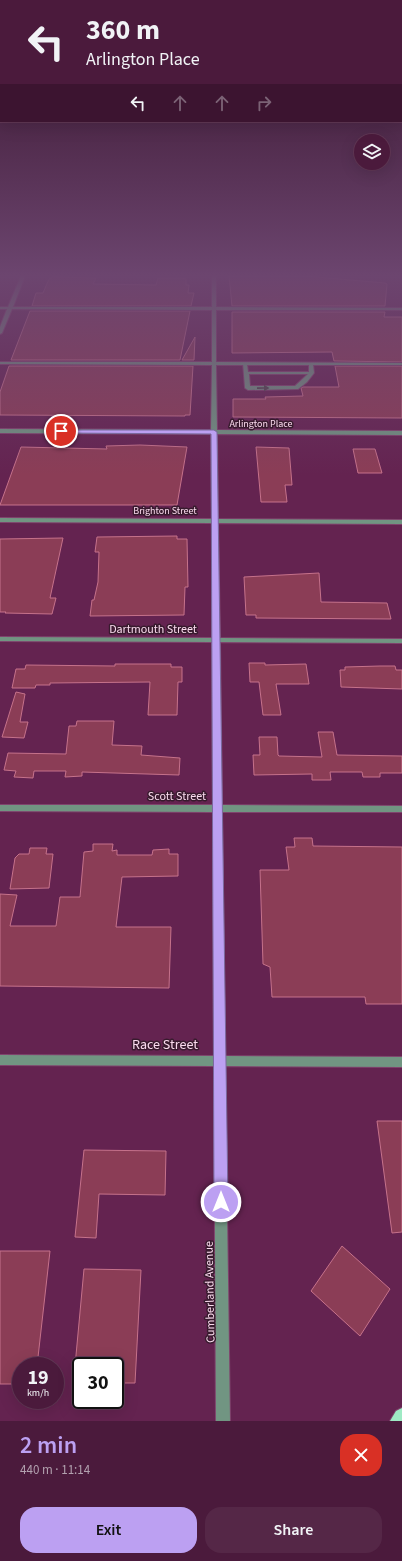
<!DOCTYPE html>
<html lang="en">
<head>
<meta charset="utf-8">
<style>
	:root { --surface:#4b1a3c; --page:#552747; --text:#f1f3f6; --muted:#b2a1af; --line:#623856; --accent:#bca0f2 }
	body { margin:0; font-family:"Source Sans 3",sans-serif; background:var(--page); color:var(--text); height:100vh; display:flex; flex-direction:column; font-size:15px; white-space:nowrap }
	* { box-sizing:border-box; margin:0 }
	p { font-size:13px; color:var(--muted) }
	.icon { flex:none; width:22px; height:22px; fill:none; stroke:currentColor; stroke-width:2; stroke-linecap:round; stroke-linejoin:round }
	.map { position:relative; height:1421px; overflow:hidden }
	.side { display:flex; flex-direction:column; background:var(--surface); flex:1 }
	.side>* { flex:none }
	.banner { position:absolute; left:0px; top:0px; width:402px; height:122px; box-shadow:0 4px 16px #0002,0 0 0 1px var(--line); background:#4b1a3c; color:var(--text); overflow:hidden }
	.buttons { position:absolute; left:354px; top:134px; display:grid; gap:8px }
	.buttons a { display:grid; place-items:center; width:36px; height:36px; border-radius:50%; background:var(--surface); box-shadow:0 4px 16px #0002,0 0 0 1px var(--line); font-size:20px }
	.speed { position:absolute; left:12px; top:1357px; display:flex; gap:8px; font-size:20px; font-weight:700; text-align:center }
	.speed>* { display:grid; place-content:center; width:52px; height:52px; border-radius:50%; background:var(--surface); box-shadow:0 4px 16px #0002,0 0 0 1px var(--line); line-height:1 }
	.speed small { font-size:10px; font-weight:400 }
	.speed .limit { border:2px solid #111; border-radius:6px; background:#fff; color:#111 }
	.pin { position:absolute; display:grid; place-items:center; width:34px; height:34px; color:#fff; margin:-17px; border:2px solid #fff; border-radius:50%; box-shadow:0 1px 4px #0007 }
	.me { position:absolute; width:44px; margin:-22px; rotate:0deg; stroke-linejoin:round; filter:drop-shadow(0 0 3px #0008) }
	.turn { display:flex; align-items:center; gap:14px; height:84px; padding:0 20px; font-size:18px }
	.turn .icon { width:52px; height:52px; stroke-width:2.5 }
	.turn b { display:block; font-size:28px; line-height:34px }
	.lanes { display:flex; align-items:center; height:38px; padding:0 20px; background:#0003; justify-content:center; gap:20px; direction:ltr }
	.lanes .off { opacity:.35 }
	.round { display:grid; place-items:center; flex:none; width:42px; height:42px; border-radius:16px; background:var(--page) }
	.head { display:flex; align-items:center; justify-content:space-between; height:68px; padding:0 20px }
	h1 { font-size:24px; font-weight:600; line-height:30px; color:var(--accent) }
	.cta { display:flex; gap:8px; margin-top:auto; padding:8px 20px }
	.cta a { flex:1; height:46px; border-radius:16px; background:var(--accent); color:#111; font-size:16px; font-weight:600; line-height:46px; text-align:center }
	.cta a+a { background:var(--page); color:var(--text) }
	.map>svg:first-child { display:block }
	.building { fill:#8b3d56; stroke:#c6728b }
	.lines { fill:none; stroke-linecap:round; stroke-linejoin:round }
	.service-casing { stroke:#7f446d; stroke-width:2 }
	.minor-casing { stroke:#7f446d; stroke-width:2 }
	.primary-casing { stroke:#7f446d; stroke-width:2 }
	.service { fill:#719582; fill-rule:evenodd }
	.minor { fill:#719582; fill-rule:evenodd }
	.primary { fill:#9eeac4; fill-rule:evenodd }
	.oneway { fill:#4c464b }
	.route { fill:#bca0f2; stroke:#7a689d }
	.labels { text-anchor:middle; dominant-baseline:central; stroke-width:3; stroke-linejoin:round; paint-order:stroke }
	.far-street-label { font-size:10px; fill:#fcdbef; stroke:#381b2e }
	.street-label { font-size:12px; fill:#fcdbef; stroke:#381b2e }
	.near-street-label { font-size:14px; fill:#fcdbef; stroke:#381b2e }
</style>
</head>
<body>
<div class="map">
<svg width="402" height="1421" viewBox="0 0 402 1421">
	<rect width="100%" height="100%" fill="#642350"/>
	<path class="building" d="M229,276H305L385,283L387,284L385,306H232Z
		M53,277L96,278L93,284L156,285L158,278H183L186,279V285H189L188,293H194L191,306H32L36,293H43L49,279Z
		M30,311H190L180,360H11Z
		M232,312H385L384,317H402V362L334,361L332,352L232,353Z
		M195,337L194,360H182Z
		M9,366H193L190,415H185V416L0,415V392Z
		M335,366H402V418L233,417V399H266L265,397L303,396L301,388L303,387H339Z
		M140,445L187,447L177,505H0L21,447L107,449L106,446Z
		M256,447L289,448L292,485H285L287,502H261Z
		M353,449H375L382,473H358Z
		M177,536V539H187L188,587H185L184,615L90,616L92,600H94L98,582L99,552H95L97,537Z
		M63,538L50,598H56L52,614L5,613L6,612H0V539Z
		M319,573L321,602L387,603L391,619L256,618V615H246L244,577Z
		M249,663H265V665L306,664L309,684H276L281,715H263L259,682H250Z
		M115,664H171V667H182V682H178L177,715H148L150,682L50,683V685H36L35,688H12L16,669H25L26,665L115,666Z
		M380,666H395L396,670H402V689L341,687L340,670H345V667Z
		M16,692L25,694L20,722H28L24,738L2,737Z
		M77,721H114L112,745L142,746L141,755L180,758L179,775L82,772V776L65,777L66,771H34L33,778L14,777L16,771L4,770L8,753L66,754L69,726H76Z
		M318,732H333L337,755L402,756V773H380V777H363L362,772H330L331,780H312V774L254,775L253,755H260L259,737H277L278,755L279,756L322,757Z
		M294,838H312L313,846L402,847V1004H366L365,997H272L270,967L263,964L260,870H289L286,847H295Z
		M93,844H113L112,851L117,850V855H152L153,850L169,849V854H178V876L122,877L116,927H171L169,988L0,986V894L17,895L10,926H56L60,897H80L84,852L93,851Z
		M30,848H47L46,854H53L49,888L10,889L15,858L19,854H29Z
		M377,1121H402V1232L392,1233Z
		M84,1150L166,1151L165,1195L99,1194L96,1238L75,1237Z
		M342,1246L390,1289L360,1336L311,1291Z
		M0,1251H50L37,1366H21V1384H0Z
		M84,1269L141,1270L135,1383H115V1366H75Z"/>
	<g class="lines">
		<g class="service-casing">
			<path id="service" d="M243,363L247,364L248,372H309V364L311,363L313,364L314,373L307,382L298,389L248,390L245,388ZM249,374H308L295,386H250Z"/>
		</g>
		<g class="minor-casing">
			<path id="minor" d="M21,276H25L13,307H212V276H216V307L402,308V310H216V362L402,363V365H216L217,430L402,431V435L217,434L218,519L402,520V524L218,523L220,638L402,639V643L220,642L222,805L402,806V812H222L225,1056L402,1057V1067L225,1066L230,1421H216L214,1066L0,1065V1055L214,1056L213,812L0,811V805H213L212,642L0,641V637L212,638V523L0,522V518L212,519L211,434L0,433V429L211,430L212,365L0,364V362H212V310L12,309L2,333L0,334V327L7,309H0V307H8Z"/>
		</g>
		<g class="primary-casing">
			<path id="primary" d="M402,1408V1421H390L396,1411Z"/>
		</g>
		<use href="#service" class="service"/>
		<use href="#minor" class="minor"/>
		<use href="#primary" class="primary"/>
	</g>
	<defs><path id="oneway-solid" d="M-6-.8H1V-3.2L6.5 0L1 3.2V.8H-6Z"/></defs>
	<use class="oneway" href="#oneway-solid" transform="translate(263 388) rotate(-1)"/>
	<linearGradient id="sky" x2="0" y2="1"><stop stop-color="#37132c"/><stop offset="0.58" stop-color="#6c456f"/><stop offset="1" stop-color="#6c456f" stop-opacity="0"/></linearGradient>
	<rect width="402" height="475" fill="url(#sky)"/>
	<path class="route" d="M59,430H214L217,432L228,1202L226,1206L221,1209L216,1206L214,1202L211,434L61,433H59Z"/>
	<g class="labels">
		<g class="far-street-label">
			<text x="261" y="424">Arlington Place</text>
			<text x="165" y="511">Brighton Street</text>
		</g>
		<g class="street-label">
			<text x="153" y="629">Dartmouth Street</text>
			<text x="177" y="796">Scott Street</text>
			<text transform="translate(210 1292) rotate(-91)">Cumberland Avenue</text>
		</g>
		<g class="near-street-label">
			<text x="165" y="1045">Race Street</text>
		</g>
	</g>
</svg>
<div class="buttons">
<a><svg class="icon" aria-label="layers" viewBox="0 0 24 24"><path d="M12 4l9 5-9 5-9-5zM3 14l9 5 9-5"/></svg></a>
</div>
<div class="speed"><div>19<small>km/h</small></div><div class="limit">30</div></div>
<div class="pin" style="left:61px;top:431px;background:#d93025"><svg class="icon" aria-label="arrive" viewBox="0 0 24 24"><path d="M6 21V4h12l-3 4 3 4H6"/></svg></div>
<svg class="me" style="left:221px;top:1202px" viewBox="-20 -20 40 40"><circle r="17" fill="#bca0f2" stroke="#fff" stroke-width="3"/><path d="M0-11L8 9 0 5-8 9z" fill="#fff"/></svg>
<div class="banner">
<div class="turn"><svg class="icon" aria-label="left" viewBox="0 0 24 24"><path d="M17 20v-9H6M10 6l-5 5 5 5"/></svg><div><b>360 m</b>Arlington Place</div></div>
<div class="lanes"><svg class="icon" aria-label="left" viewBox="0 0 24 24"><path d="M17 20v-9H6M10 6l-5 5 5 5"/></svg><svg class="icon off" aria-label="ahead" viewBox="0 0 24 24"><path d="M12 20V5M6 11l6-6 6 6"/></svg><svg class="icon off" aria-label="ahead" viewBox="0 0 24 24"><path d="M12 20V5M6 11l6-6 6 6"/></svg><svg class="icon off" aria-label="right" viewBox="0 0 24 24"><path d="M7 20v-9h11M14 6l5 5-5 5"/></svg></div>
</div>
</div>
<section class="side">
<div class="head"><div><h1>2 min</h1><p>440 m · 11:14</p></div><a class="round" style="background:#d93025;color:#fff"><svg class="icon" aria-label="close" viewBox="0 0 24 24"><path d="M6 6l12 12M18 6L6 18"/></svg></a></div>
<div class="cta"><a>Exit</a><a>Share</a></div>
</section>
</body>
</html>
